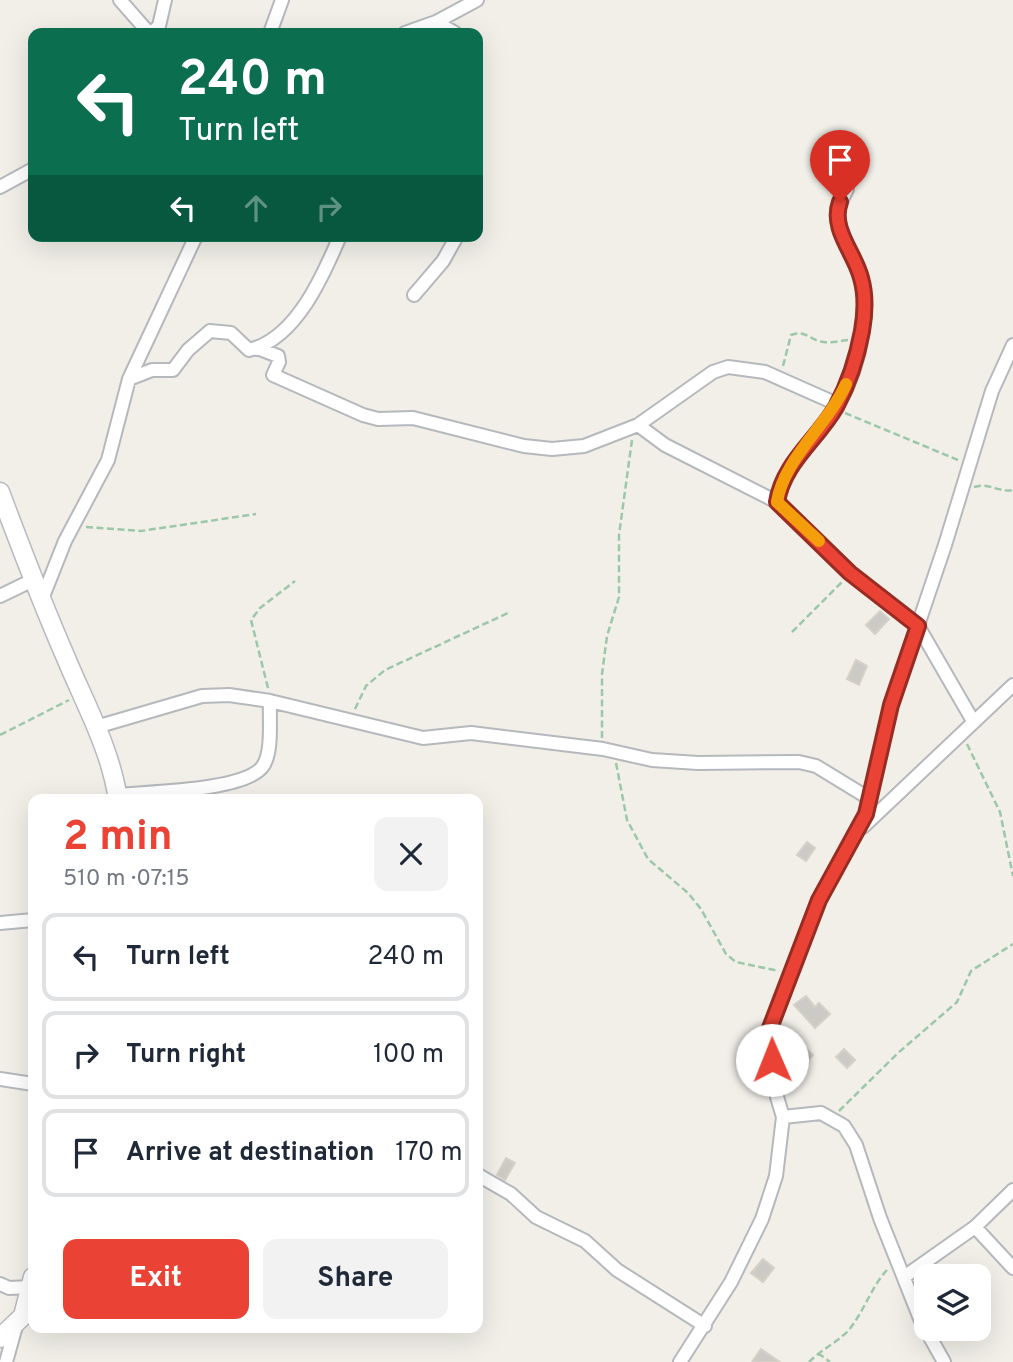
<!DOCTYPE html>
<html lang="en">
<head>
<meta charset="utf-8">
<style>
	:root { --surface:#fff; --page:#f2f2f3; --text:#1f2937; --muted:#747a83; --line:#e0e1e3; --accent:#ea4335 }
	body { margin:0; font-family:Overpass,sans-serif; background:var(--page); color:var(--text); height:100vh; display:flex; flex-direction:column; font-size:26px; white-space:nowrap }
	* { box-sizing:border-box; margin:0 }
	p { font-size:23px; color:var(--muted) }
	.icon { flex:none; width:38px; height:38px; fill:none; stroke:currentColor; stroke-width:2; stroke-linecap:round; stroke-linejoin:round }
	.map { position:relative; flex:1; overflow:hidden }
	.drawer { position:absolute; left:28px; top:794px; width:455px; height:539px; display:flex; flex-direction:column; background:var(--surface); border-radius:14px; box-shadow:0 7px 28px #0002 }
	.drawer>* { flex:none }
	.guide { position:absolute; left:28px; top:28px; width:455px; height:214px; border-radius:14px; box-shadow:0 7px 28px #0002; background:#0b6e4f; color:#fff; overflow:hidden }
	.buttons { position:absolute; left:914px; top:1264px; display:grid; gap:14px }
	.buttons a { display:grid; place-items:center; width:77px; height:77px; border-radius:14px; background:var(--surface); box-shadow:0 7px 28px #0002; font-size:35px }
	.pin { position:absolute; display:grid; place-items:center; width:60px; height:60px; color:#fff; margin:-72px -30px; border-radius:50% 50% 50% 0; rotate:-45deg; box-shadow:0 0 7px #0007 }
	.pin .icon { rotate:45deg }
	.me { position:absolute; width:77px; margin:-38px; rotate:359deg; stroke-linejoin:round; filter:drop-shadow(0 0 5px #0008) }
	.turn { display:flex; align-items:center; gap:24px; height:147px; padding:0 35px; font-size:32px }
	.turn .icon { width:91px; height:91px; stroke-width:2.5 }
	.turn b { display:block; font-size:49px; line-height:60px }
	.lanes { display:flex; align-items:center; height:66px; padding:0 35px; background:#0003; justify-content:center; gap:35px; direction:ltr }
	.lanes .off { opacity:.35 }
	.round { display:grid; place-items:center; flex:none; width:74px; height:74px; border-radius:14px; background:var(--page) }
	.summary { display:flex; align-items:center; justify-content:space-between; height:119px; padding:0 35px }
	h1 { font-size:42px; font-weight:700; line-height:52px; color:var(--accent) }
	.primary-button { display:flex; gap:14px; margin-top:auto; padding:14px 35px }
	.primary-button a { flex:1; height:80px; border-radius:14px; background:var(--accent); color:#fff; font-size:28px; font-weight:700; line-height:80px; text-align:center }
	.primary-button a+a { background:var(--page); color:var(--text) }
	ul { padding:0; list-style:none }
	li { display:flex; align-items:center; gap:21px; height:88px; margin:0 14px 10px; padding:0 21px; border:4px solid var(--line); border-radius:14px }
	li div { flex:1 }
	li b { display:block; font-size:26px }
	li em { font-style:normal }
	.map>svg:first-child { display:block }
	.building { fill:#cccac5; stroke:#d6d1c6; stroke-width:2 }
	.lines { fill:none; stroke-linecap:round; stroke-linejoin:round }
	.street-casing { stroke:#b5b8bc; stroke-width:16 }
	.secondary-casing { stroke:#b6babf; stroke-width:21 }
	.path { stroke:#9cc7a9; stroke-width:2.5; stroke-dasharray:7 3.5; stroke-linecap:butt }
	.street { stroke:#fff; stroke-width:12 }
	.secondary { stroke:#fff; stroke-width:18 }
	.route-casing { stroke:#982c22; stroke-width:18 }
	.route { stroke:#ea4335; stroke-width:12 }
	.slow { stroke:#f59e0b; stroke-width:12 }
</style>
</head>
<body>
<div class="map">
<svg width="1013" height="1362" viewBox="0 0 1013 1362">
	<rect width="100%" height="100%" fill="#f1efe8"/>
	<path class="building" d="M880,611L889,619L875,634L866,625Z
		M856,660L867,666L859,685L847,679Z
		M807,842L815,848L806,861L797,855Z
		M806,996L815,1007L819,1003L830,1014L815,1028L794,1005Z
		M806,1049L813,1055L803,1065L796,1058Z
		M844,1049L855,1060L847,1068L836,1057Z
		M506,1158L515,1163L505,1180L497,1175Z
		M763,1259L774,1268L763,1282L751,1273Z
		M761,1349L780,1362H752Z"/>
	<g class="lines">
		<g class="street-casing">
			<path id="street" d="M120,0L149,33
				M436,22L455,33
				M151,33L159,26L165,0
				M270,33L282,0
				M405,33L436,22L477,0
				M0,187L33,169
				M414,295L443,261L457,236
				M257,348L278,356L279,362L273,375L363,415L378,419L413,418L524,446L552,449L584,446L638,425L713,372L728,367L765,372L837,404
				M129,379L152,370H173L188,350L210,331L231,333L249,350C296,339 323,276 340,236
				M638,425L665,445L777,502L850,573L918,626L973,721
				M777,502C783,467 812,440 833,412C855,381 867,332 864,294C861,266 843,245 838,218V208L847,189
				M0,596L33,580
				M42,599L65,541L108,460L129,379L196,236
				M96,727L202,696L229,695L270,701L423,738L471,733L603,749L652,760L698,763L799,762L816,766L870,799
				M117,795C148,792 246,791 263,766C273,751 269,719 270,701
				M863,827L1013,685
				M0,923L33,920
				M0,1079L33,1084
				M783,1117L821,1113L844,1126L856,1145L880,1218L921,1321L944,1362
				M478,1175L511,1194L536,1217L585,1241L617,1270L705,1326
				M975,1227L1013,1268
				M904,1277L975,1227L1013,1190
				M0,1284L9,1288L31,1287
				M6,1362L16,1326
				M680,1362L731,1282L762,1219L776,1176L783,1117L777,1097L770,1028L819,900L866,814L891,705L945,545L992,391L1013,345"/>
		</g>
		<g class="secondary-casing">
			<path id="secondary" d="M0,492C21,548 42,603 66,658C85,704 111,750 118,800
				M0,1338L23,1316L33,1277"/>
		</g>
		<path class="path" d="M783,366L791,335C806,329 810,341 824,342C831,343 840,341 848,340
			M845,413L958,460
			M974,487C990,482 998,493 1013,490
			M86,527L141,531L256,514
			M792,632L843,581
			M268,688L251,620L260,608L295,581
			M355,709L366,686L385,670L508,613
			M0,735L69,700
			M602,738V674L607,636L619,597V535L632,440
			M967,744L1000,812L1013,876
			M616,763L627,820L648,859L688,893L701,909L726,954L736,962L779,971
			M839,1111L898,1053L957,1002L971,971L1013,944
			M818,1353L830,1362
			M809,1362C821,1350 836,1343 848,1331C864,1312 871,1287 887,1270"/>
		<use href="#street" class="street"/>
		<use href="#secondary" class="secondary"/>
	</g>
	<g class="lines">
		<g class="route-casing">
			<path id="route" d="M772,1060L770,1028L819,900L866,814L891,705L918,626L850,573L777,502C783,463 817,440 836,407C849,383 857,358 862,331C865,314 866,295 861,278C855,253 830,229 840,202"/>
		</g>
		<use href="#route" class="route"/>
		<path class="slow" d="M819,541L777,502C784,458 828,425 846,384"/>
	</g>
</svg>
<div class="buttons">
<a><svg class="icon" aria-label="layers" viewBox="0 0 24 24"><path d="M12 4l9 5-9 5-9-5zM3 14l9 5 9-5"/></svg></a>
</div>
<div class="pin" style="left:840px;top:202px;background:#d93025"><svg class="icon" aria-label="arrive" viewBox="0 0 24 24"><path d="M6 21V4h12l-3 4 3 4H6"/></svg></div>
<svg class="me" style="left:772px;top:1060px" viewBox="-20 -20 40 40"><circle r="19" fill="#fff"/><path d="M0-13L10 11 0 6-10 11z" fill="#ea4335"/></svg>
<div class="guide">
<div class="turn"><svg class="icon" aria-label="left" viewBox="0 0 24 24"><path d="M17 20v-9H6M10 6l-5 5 5 5"/></svg><div><b>240 m</b>Turn left</div></div>
<div class="lanes"><svg class="icon" aria-label="left" viewBox="0 0 24 24"><path d="M17 20v-9H6M10 6l-5 5 5 5"/></svg><svg class="icon off" aria-label="ahead" viewBox="0 0 24 24"><path d="M12 20V5M6 11l6-6 6 6"/></svg><svg class="icon off" aria-label="right" viewBox="0 0 24 24"><path d="M7 20v-9h11M14 6l5 5-5 5"/></svg></div>
</div>
<section class="drawer">
<div class="summary"><div><h1>2 min</h1><p>510 m · 07:15</p></div><a class="round"><svg class="icon" aria-label="close" viewBox="0 0 24 24"><path d="M6 6l12 12M18 6L6 18"/></svg></a></div>
<ul>
<li><svg class="icon" aria-label="left" viewBox="0 0 24 24"><path d="M17 20v-9H6M10 6l-5 5 5 5"/></svg><div><b>Turn left</b></div><em>240 m</em></li>
<li><svg class="icon" aria-label="right" viewBox="0 0 24 24"><path d="M7 20v-9h11M14 6l5 5-5 5"/></svg><div><b>Turn right</b></div><em>100 m</em></li>
<li><svg class="icon" aria-label="arrive" viewBox="0 0 24 24"><path d="M6 21V4h12l-3 4 3 4H6"/></svg><div><b>Arrive at destination</b></div><em>170 m</em></li>
</ul>
<div class="primary-button"><a>Exit</a><a>Share</a></div>
</section>
</div>
</body>
</html>
